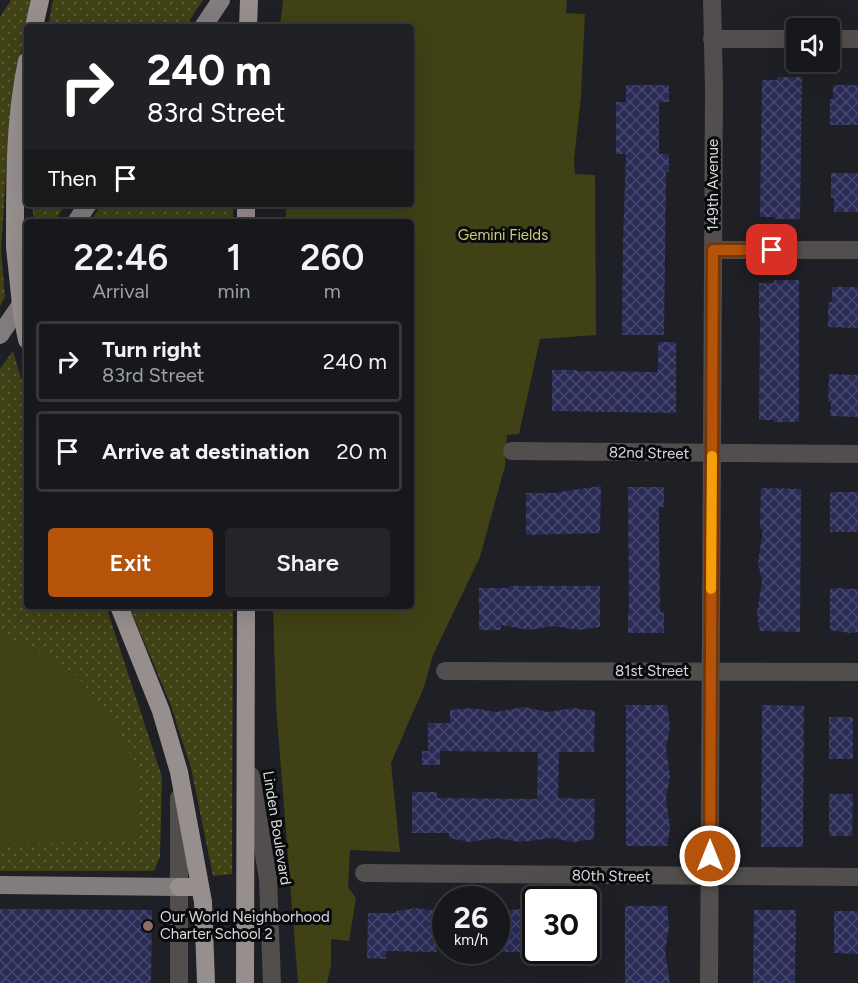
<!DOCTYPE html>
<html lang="en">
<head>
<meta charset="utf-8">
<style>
	:root { --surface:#16181c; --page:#232529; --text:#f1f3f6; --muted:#9ea0a3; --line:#35373b; --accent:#b45309 }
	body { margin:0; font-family:Figtree,sans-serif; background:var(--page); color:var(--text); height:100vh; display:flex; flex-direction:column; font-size:22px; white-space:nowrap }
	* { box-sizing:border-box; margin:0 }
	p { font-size:20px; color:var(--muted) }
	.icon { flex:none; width:33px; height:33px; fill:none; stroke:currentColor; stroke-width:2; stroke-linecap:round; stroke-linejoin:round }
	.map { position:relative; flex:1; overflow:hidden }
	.details { position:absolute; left:24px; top:219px; width:390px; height:390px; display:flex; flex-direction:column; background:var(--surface); border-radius:6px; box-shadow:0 6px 24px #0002,0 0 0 2px var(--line) }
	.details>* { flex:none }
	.guide { position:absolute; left:24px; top:24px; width:390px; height:183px; border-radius:6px; box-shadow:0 6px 24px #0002,0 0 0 2px var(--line); background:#202124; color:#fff; overflow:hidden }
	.buttons { position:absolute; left:786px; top:18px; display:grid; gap:12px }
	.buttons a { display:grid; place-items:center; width:54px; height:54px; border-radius:6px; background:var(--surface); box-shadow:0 6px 24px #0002,0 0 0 2px var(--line); font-size:30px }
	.speed { position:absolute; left:432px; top:886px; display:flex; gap:12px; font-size:30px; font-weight:700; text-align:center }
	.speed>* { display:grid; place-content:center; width:78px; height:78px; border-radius:50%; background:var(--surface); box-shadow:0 6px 24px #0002,0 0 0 2px var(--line); line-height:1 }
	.speed small { font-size:15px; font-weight:400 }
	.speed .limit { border:3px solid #111; border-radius:9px; background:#fff; color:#111 }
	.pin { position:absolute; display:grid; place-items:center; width:51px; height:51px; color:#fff; margin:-26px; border-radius:12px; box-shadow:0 3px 9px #0006 }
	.me { position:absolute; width:66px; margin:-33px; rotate:0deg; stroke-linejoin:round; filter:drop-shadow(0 0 4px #0008) }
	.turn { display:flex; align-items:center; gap:21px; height:126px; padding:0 24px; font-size:27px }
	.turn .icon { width:78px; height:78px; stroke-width:2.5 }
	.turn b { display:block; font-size:42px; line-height:51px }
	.then { display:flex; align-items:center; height:57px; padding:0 24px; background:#0003; gap:12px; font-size:22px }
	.eta { display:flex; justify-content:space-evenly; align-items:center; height:102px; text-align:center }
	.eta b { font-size:36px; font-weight:600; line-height:42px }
	.action { display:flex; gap:12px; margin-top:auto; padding:12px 24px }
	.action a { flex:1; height:69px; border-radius:6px; background:var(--accent); color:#fff; font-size:24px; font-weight:600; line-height:69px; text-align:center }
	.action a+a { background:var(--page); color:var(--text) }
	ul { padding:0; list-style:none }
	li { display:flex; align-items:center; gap:18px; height:81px; margin:0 12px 9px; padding:0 12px; border:3px solid var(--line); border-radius:6px }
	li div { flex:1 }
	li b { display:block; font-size:22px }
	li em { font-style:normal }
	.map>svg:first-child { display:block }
	.grass { fill:url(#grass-dots) }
	.park { fill:#404115 }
	.building { fill:url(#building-cross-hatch) }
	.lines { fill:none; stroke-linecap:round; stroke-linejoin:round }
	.minor { stroke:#524e4e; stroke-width:18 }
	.major { stroke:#837c7c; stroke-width:18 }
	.highway { stroke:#978e8e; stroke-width:18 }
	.highway-bridge { stroke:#978e8e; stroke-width:18 }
	.route-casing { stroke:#753606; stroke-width:15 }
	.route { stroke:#b45309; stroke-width:10 }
	.slow { stroke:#f59e0b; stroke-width:10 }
	.education-dot { fill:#8d6e63; stroke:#090a0c; stroke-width:2 }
	.labels { text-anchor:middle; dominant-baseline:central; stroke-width:6; stroke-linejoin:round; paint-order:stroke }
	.street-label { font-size:15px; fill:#dadbdf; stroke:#090a0c }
	.park-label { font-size:15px; fill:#cccf7a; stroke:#090a0c }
	.poi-label { font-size:15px; fill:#dadbdf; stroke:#090a0c; text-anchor:start }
</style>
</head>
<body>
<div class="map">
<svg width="858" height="983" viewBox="0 0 858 983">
	<defs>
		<pattern id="grass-dots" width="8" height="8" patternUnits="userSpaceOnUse" patternTransform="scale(1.5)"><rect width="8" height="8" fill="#404115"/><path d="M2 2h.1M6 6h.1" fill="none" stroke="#5b5c37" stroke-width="1.8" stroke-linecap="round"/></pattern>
		<pattern id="building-cross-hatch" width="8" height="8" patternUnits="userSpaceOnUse" patternTransform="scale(1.5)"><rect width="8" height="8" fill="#2a2b57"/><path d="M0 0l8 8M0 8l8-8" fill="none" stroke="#48496f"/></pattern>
	</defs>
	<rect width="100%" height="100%" fill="#1e2025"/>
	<path class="grass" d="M11,0H33L16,74L7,157L1,250L5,297L0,306V17Z
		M53,0H203L185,27H48Z
		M32,204H66L54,222H34Z
		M102,204H233V222H90Z
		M13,351L27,398V606H106L162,777L160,857L154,871H0V369Z
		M129,606H233L232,874L213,876L191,768L170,703Z"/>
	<path class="park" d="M283,0H567L566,13L585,14L581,96L574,160L575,174L595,175L596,335L540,339L519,434L507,435L505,466L480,557L433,655L424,687L391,763L400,852L350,850L348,887L356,898L349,941L331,939V966L327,983H298L276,705L273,606H411V222H286V204H411V27H280Z
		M0,637L26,642L77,676L119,730L137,770V841L0,844Z"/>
	<path class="building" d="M777,77H802L800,219H775V217H760L762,80H777Z
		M626,85H669V102H659V154H669V172H666L664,335H622L623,243L626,154H616V102H626Z
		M833,85H858V125H830V99H833Z
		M831,173H858V212H834V198H831Z
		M774,280H799V422H774V420H759L760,318H759V283H774Z
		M832,287H858V328L828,327V302H832Z
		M658,342H676V413L552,411V370H576V371L658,372Z
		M829,374L858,375V417L830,416L831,402H828Z
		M601,486L600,533L526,535V493H553Z
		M628,487H664V507H659V524L660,612H664V633H628V612H629Z
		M761,488L801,489L800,632L760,631L757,613L762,582L758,562L763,529H760Z
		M830,492H858V532H830Z
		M509,586H600V627L579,630L553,626L529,630L501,625V630H479V588H509Z
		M830,588L858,589V632L850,633L830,630Z
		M626,705H667L670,726L666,749L670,776L666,799L670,827L667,846H626Z
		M762,705L804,706L803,847H761Z
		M523,707L548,712L574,708L595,711L594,752H559L558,798L595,799L594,839L573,842L552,838L520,842L497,838L469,842L449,838V833H412V792H437V798L537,799L538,752L440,751V765H422V751H428V723H450V710L471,708L496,712Z
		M829,717H853V759H829Z
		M829,794H853L852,836H829Z
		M625,906H667L669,927L665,951L670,983H625Z
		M416,908L437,911V952L386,951V959L367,958L368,913H396V911Z
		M0,909L152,910L151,983H0Z
		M521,909L536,911V952H501V911Z
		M754,910H796L795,983H753Z
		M834,911H858V954L834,953Z"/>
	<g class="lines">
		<path class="minor" d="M712,39H796
			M830,39H858
			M713,250H858
			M512,451L858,454
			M445,671L858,672
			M251,776L268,879L272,983
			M364,873L858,877
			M179,983V798
			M709,983L714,88L712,0"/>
		<path class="major" d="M203,27L221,0
			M76,222L88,204
			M0,335L26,297
			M0,885L179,887"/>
		<path class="highway" d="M34,27L40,0
			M248,27L249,0
			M246,222V204
			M15,247C15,185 14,122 27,61
			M119,606L161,711L179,772L203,902L206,983
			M179,887H200
			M245,983L246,606"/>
		<path class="highway-bridge" d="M15,247L22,314L27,340"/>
	</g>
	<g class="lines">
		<g class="route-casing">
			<path id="route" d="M710,856L713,250H772"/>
		</g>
		<use href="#route" class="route"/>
		<path class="slow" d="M711,589L712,456"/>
	</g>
	<circle class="education-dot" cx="148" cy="926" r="6"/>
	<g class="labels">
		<g class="street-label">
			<text transform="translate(713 185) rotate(-90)">149th Avenue</text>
			<text transform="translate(649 453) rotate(1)">82nd Street</text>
			<text x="652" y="671">81st Street</text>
			<text transform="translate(277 828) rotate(81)">Linden Boulevard</text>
			<text transform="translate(611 876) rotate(1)">80th Street</text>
		</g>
		<g class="park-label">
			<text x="503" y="235">Gemini Fields</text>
		</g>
		<g class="poi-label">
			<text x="160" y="917">Our World Neighborhood<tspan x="160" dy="17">Charter School 2</tspan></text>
		</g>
	</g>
</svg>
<div class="buttons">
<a><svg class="icon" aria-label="sound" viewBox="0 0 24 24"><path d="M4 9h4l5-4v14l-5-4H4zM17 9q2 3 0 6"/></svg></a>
</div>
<div class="speed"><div>26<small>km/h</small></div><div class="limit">30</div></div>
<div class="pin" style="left:772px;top:250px;background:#d93025"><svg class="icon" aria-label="arrive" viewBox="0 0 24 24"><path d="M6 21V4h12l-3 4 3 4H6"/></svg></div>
<svg class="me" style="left:710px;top:856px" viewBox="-20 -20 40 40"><circle r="17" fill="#b45309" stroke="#fff" stroke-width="3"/><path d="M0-11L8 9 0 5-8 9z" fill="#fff"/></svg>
<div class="guide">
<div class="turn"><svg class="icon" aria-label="right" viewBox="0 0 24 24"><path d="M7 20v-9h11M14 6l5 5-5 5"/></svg><div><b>240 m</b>83rd Street</div></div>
<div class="then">Then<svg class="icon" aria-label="arrive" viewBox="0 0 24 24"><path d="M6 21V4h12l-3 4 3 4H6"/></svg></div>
</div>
<section class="details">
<div class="eta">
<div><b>22:46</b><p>Arrival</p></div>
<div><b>1</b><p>min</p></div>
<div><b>260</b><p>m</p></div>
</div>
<ul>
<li><svg class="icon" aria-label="right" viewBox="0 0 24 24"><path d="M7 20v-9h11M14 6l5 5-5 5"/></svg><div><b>Turn right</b><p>83rd Street</p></div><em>240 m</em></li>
<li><svg class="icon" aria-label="arrive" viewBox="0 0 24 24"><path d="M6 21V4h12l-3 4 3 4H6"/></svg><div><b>Arrive at destination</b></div><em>20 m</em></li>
</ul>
<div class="action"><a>Exit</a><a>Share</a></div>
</section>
</div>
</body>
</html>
